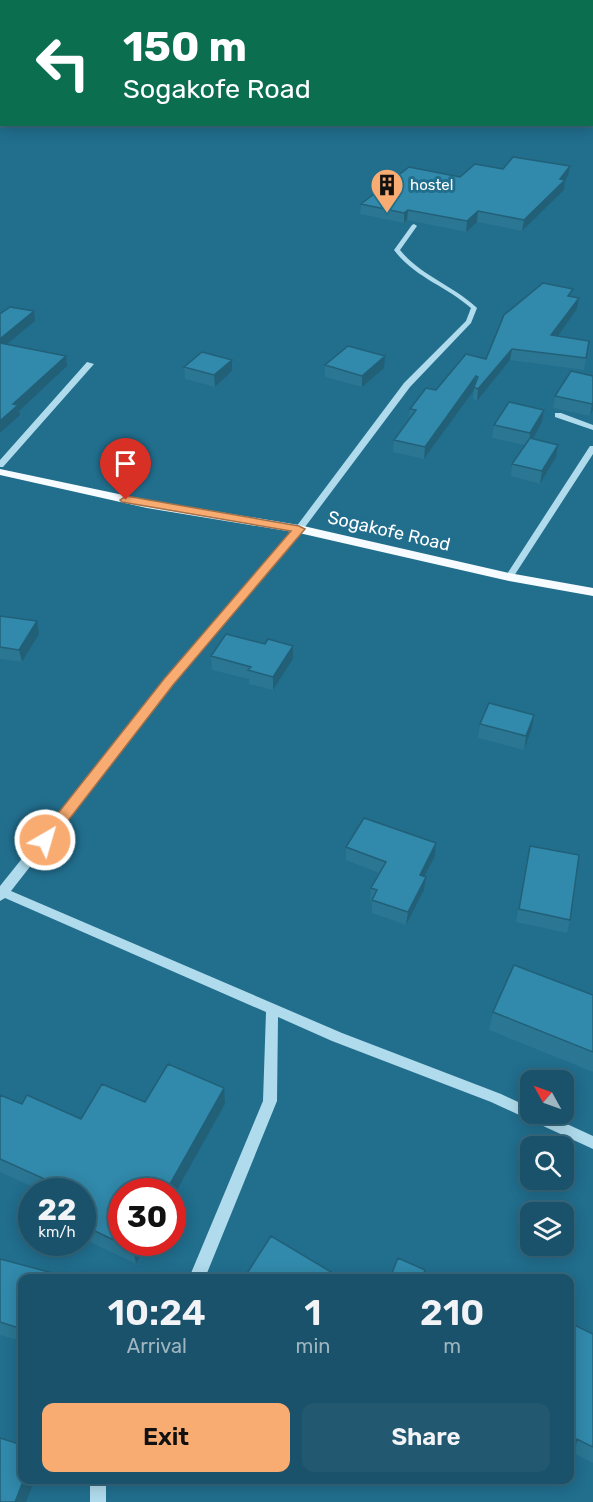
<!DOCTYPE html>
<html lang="en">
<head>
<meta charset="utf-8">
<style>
	:root { --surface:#19526a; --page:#225870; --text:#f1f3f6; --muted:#9fb6c1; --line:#37697e; --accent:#f8ac71 }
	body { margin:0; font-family:Rubik,sans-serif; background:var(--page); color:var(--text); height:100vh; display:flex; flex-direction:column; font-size:22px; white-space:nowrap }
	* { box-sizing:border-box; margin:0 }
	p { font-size:20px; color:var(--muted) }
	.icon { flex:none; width:33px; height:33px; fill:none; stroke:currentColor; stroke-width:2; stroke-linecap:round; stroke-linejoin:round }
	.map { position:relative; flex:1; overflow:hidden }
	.side { position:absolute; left:18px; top:1274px; width:556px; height:210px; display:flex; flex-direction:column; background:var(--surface); border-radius:12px; box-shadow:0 3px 15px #0003,0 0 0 2px var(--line) }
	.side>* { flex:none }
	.guide { position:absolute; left:0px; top:0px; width:594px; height:126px; box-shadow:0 3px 15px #0003,0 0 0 2px var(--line); background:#0b6e4f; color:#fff; overflow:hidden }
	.needle { width:39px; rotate:310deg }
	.buttons { position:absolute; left:520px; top:1070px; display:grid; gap:12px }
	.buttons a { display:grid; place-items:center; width:54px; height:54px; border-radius:12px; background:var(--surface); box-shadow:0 3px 15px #0003,0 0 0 2px var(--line); font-size:30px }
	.speed { position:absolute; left:18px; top:1178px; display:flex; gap:12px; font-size:30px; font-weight:700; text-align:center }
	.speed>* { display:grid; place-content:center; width:78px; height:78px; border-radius:50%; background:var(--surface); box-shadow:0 3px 15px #0003,0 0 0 2px var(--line); line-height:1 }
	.speed small { font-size:15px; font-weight:400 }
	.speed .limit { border:9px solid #d22; background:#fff; color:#111 }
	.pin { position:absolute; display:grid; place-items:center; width:51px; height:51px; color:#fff; margin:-62px -26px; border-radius:50% 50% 50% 0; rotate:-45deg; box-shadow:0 0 6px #0007 }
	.pin .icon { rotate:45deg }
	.me { position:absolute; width:66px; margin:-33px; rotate:38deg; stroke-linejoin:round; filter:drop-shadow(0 0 4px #0008) }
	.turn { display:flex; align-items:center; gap:21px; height:126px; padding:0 24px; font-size:27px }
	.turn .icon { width:78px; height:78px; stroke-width:2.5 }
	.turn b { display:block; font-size:42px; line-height:51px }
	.eta { display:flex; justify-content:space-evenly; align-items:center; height:102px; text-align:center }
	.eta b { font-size:36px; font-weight:600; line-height:42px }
	.button { display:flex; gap:12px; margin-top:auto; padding:12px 24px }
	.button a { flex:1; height:69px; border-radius:12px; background:var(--accent); color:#111; font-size:24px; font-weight:600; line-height:69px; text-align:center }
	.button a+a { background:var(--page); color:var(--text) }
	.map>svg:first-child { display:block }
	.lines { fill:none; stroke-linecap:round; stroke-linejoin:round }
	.minor { fill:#b0dbec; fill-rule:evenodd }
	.major { fill:#f5fbff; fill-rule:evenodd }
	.wall { fill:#2a7693 }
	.shaded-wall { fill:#226078 }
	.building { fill:#3189ab; stroke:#226078; stroke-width:1.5 }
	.route { fill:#f8ac71; stroke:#a17049; stroke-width:1.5 }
	.labels { text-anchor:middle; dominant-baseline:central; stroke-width:6; stroke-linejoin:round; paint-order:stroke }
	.far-poi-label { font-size:15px; fill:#fff; stroke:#216e8d; text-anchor:start }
	.street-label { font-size:18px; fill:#fff; stroke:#216e8d }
</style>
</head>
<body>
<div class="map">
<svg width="593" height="1502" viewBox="0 0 593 1502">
	<rect width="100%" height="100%" fill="#216e8d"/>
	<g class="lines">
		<path class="minor" d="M152,0H156L151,2Z
			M414,224L417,226L400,250C420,275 452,285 476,307L477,308L471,323L410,387L302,531L173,684L11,891L342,1033L501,1094L531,1108V1113H543L593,1136V1149L491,1102L332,1041L278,1017L277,1101L205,1278H189L263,1101L266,1012L5,898L0,901V886L165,680L296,527L404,383L466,321L471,308C446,286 414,277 394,250L412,225Z
			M87,362L94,364L3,467H0V460Z
			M555,413H561L593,425V430L555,417Z
			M590,446H593V454L512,579H506L505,577Z
			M90,1479H106V1502H90Z"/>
		<path class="major" d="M0,469L147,500L299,525L509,573L593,588V596L509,581L299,533L147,508L0,475Z"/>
	</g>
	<path class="wall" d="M369,0H434L431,2H369Z
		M503,169L568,176L565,180L564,190L522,231L477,222L466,232L407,220L404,223L360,214L361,204L460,177Z
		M571,296L579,298L577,309L557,336L589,341L584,370L510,360L477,401L473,399L474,390L424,459L393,452L394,440L409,419L410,409L436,390L486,359Z
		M232,360V371L215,387L185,379L184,367Z
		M325,365L384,368L362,387L325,377Z
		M593,376V410L590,416L553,408L555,396Z
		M544,410L542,422L533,439L556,457L540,484L511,476L512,464L525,445L492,438L494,425Z
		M0,616L39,634L22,662L0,659Z
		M265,644L293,646V659L273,690L249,684V679L212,670L211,656Z
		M534,715L532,728L524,750L478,738L480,724Z
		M436,843L435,856L424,876L426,877L424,890L406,925L372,913V902L370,901L371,888L379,873L346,860V847Z
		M527,859L570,920L567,933L516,922Z
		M593,995V1072L489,1030L493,1012Z
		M0,1095L22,1104L81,1119L145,1102L225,1104L172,1199V1191L148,1242L136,1264L82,1238V1191H42L0,1172Z
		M0,1259L22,1278V1350L20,1345L21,1341L0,1335Z
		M570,1323L593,1334V1463L573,1453L570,1460Z"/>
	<path class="shaded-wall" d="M86,0H96L95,2H84Z
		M419,0H434L431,2H416Z
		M2,43V53H0V44Z
		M570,166L568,176L564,181L565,180L564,190L522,231L524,220L560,179Z
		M408,210L407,220L404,223V213Z
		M478,211L477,222L466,232L467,221Z
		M579,298L577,309L550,347L551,335Z
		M34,311L35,321L0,350V339Z
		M512,349L510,360L477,401L478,389Z
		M66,356L67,366L19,411L20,415L0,433V421L13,404Z
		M385,356L384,368L362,387V376Z
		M232,360V371L215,387L214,375Z
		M476,376L475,387H474V390L424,459L425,447Z
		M593,402V410L590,416L592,404Z
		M544,410L542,422L529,446L530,433Z
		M558,445L556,457L540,484L542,471Z
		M37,621L39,634L22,662L19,650Z
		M293,646V659L273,690V677Z
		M534,715L532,728L524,750L526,736Z
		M436,843L435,856L418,888L420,875Z
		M426,877L424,890L406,925L408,912Z
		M224,1088L225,1104L172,1199V1191H166Z
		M137,1242H148L136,1264L133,1249Z
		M24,1479H35L26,1502H15Z"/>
	<path class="building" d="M0,0H86L84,2H2V18H0Z
		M386,0H419L416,2H396Z
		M513,157L570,166L560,179L565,180L524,220L478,211L467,221L408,210L404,213L361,204L409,167L460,177L475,164L503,169Z
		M543,283L573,289L568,296L579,298L551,335L589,341L586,358L512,349L478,389L474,387L478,377L476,376L425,447L394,440L416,410L410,409L426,388L436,390L466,354L486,359L504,315Z
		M10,307L34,311L0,339V314Z
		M0,343L66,356L13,404L18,405L0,421Z
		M348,346L385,356L362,376L325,365Z
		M202,352L232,360L214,375L184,367Z
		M571,371L593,376V402L592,404L555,396Z
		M509,402L544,410L530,433L494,425Z
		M530,438L558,445L542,471L512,464Z
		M0,616L37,621L19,650L0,647Z
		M226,634L265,644L268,639L293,646L273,677L248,670L251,667L211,656Z
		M489,703L534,715L526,736L480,724Z
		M364,818L436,843L420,875L426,877L408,912L372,900L377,890L371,888L386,862L346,847Z
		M530,846L579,855L570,920L519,909Z
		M514,965L593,995V1052L493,1012Z
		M168,1064L224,1088L166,1191H122V1242H137L133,1249L82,1225V1204L86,1198L82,1196V1191H71L0,1159V1095L22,1104L27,1095L81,1119L102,1084L145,1102Z
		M271,1236L341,1278H244Z
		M398,1258L425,1270L422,1278H390Z
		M0,1259L71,1278H22V1329L0,1322Z
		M570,1323L593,1334V1447L577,1439L571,1458H570Z
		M0,1438L22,1445V1479H24L15,1502H0Z"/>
	<path class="route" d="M126,496L299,526L305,529L173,685L50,844H40L37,840L40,836L164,679L291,531L122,502L120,500Z"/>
	<defs>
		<g id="building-pin" transform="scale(1.725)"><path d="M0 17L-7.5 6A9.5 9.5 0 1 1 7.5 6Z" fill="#f8ac71" stroke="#216e8d"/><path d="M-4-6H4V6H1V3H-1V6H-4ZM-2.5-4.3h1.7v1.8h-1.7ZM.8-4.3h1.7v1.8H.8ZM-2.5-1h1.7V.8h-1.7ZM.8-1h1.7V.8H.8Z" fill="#111"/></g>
	</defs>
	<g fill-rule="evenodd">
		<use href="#building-pin" x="387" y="185"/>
	</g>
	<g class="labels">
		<g class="far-poi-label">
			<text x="410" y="185">hostel</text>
		</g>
		<g class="street-label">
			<text transform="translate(389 531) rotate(13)">Sogakofe Road</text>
		</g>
	</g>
</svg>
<div class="buttons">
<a><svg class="needle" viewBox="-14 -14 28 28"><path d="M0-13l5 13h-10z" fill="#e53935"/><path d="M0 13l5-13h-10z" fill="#9fb6c1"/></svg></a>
<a><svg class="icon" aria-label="search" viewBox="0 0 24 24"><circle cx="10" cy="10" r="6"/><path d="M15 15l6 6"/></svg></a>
<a><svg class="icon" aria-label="layers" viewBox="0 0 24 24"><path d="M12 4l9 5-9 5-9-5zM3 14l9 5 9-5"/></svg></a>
</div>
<div class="speed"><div>22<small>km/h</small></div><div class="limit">30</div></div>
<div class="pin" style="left:126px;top:500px;background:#d93025"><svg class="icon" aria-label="arrive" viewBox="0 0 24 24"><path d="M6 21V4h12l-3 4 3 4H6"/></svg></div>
<svg class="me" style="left:45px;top:840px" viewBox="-20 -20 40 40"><circle r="17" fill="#f8ac71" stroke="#fff" stroke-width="3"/><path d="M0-11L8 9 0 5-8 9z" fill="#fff"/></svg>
<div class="guide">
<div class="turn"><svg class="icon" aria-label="left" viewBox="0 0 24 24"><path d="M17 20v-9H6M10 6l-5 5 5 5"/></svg><div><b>150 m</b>Sogakofe Road</div></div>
</div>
<section class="side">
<div class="eta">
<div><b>10:24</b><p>Arrival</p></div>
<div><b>1</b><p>min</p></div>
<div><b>210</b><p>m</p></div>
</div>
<div class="button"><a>Exit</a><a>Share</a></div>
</section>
</div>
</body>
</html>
